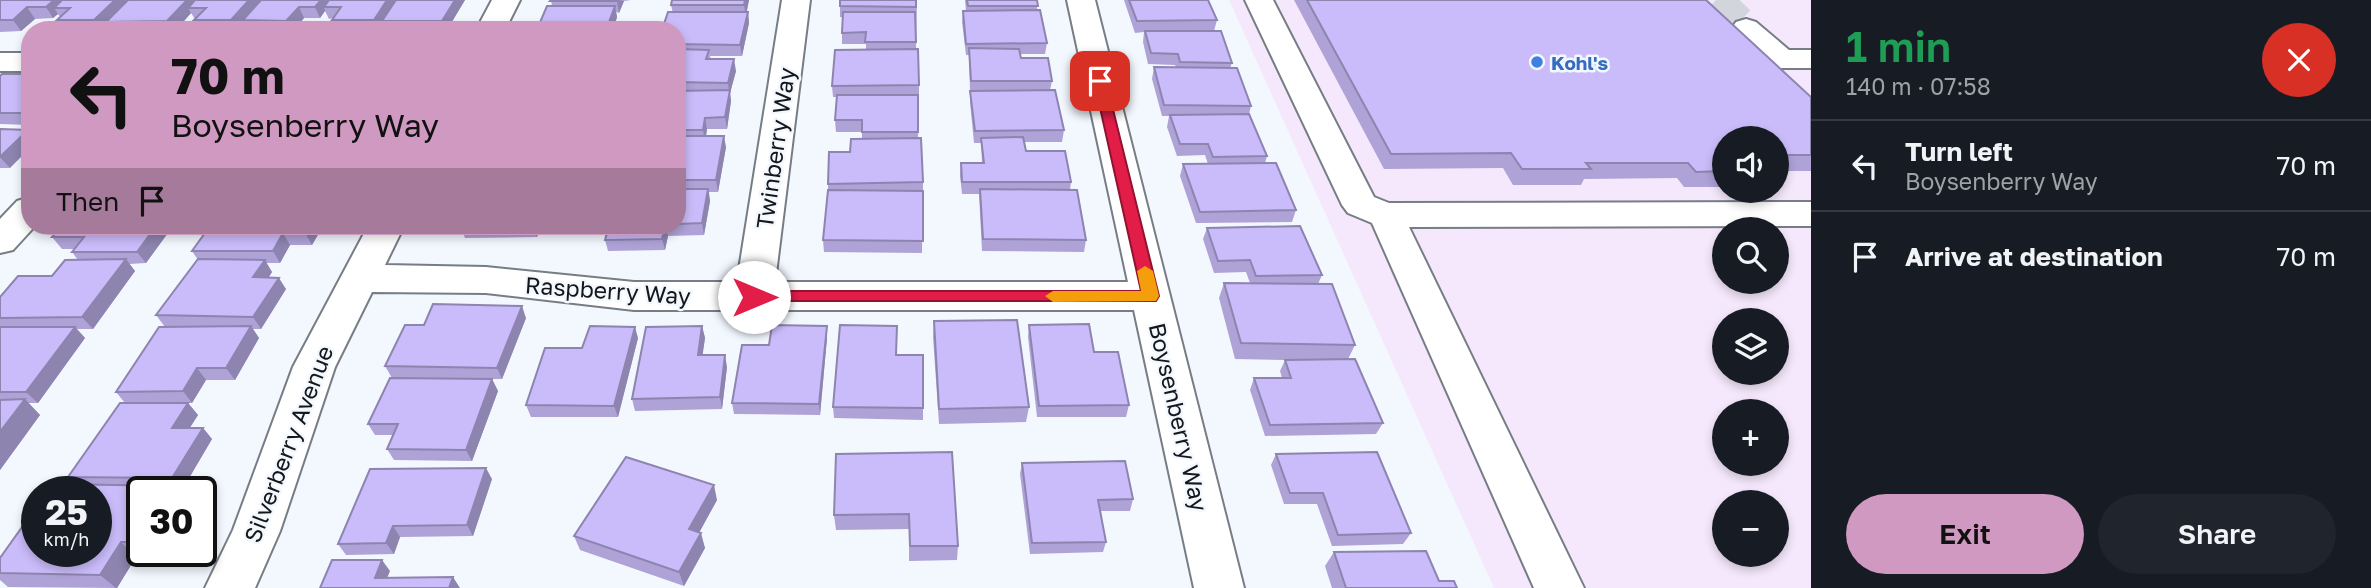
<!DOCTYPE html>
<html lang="en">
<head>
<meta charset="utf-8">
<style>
	:root { --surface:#171b24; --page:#20242c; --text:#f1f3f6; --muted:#9ea1a6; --line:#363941; --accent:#cf99c1 }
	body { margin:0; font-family:"Golos Text",sans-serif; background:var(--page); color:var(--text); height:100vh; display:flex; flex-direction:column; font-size:26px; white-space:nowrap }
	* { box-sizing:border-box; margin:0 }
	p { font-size:23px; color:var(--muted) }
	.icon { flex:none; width:38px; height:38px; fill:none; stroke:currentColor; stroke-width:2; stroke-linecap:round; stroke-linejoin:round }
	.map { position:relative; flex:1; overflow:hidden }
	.sheet { display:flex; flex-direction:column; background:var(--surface); width:560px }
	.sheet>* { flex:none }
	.banner { position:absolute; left:21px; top:21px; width:665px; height:214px; border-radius:28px; box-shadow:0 4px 10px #0003; background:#cf99c1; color:#111; overflow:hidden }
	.buttons { position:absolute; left:1712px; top:126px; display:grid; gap:14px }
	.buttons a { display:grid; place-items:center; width:77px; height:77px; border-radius:50%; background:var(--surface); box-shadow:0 4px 10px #0003; font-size:35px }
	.speed { position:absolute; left:21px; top:476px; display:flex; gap:14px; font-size:35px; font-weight:700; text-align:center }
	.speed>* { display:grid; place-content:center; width:91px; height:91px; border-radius:50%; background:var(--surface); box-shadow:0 4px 10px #0003; line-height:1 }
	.speed small { font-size:18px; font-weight:400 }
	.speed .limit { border:4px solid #111; border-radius:10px; background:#fff; color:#111 }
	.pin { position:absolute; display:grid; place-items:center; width:60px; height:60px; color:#fff; margin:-30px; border-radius:14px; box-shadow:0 4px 10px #0006 }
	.me { position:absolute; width:77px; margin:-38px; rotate:90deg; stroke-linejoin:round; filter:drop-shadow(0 0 5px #0008) }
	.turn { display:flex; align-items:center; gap:24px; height:147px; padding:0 35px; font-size:32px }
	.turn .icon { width:91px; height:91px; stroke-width:2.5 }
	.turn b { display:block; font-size:49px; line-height:60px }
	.then { display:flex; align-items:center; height:66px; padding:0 35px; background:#0003; gap:14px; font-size:26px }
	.round { display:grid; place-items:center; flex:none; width:74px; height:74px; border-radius:37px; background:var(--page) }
	.headline { display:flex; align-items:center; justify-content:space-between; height:119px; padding:0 35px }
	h1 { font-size:42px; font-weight:600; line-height:52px; color:#1e9e55 }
	.cta { display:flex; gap:14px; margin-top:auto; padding:14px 35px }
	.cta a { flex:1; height:80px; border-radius:42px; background:var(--accent); color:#111; font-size:28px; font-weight:600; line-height:80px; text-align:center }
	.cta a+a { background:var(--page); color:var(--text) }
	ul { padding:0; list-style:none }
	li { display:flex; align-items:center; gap:21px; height:91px; padding:0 35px; border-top:2px solid var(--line) }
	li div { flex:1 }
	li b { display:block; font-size:26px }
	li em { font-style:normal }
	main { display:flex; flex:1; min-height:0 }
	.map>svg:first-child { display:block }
	.commercial { fill:#f5e8fc; fill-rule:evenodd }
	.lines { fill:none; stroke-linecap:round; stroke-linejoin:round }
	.minor-tunnel { stroke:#d2d6dc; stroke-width:32; stroke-dasharray:32 16; stroke-linecap:butt }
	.minor-casing { stroke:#767d84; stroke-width:4 }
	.minor { fill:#fff; fill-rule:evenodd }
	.wall { fill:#aea2d7 }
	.shaded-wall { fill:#8d84af }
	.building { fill:#cabcfa; stroke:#8d84af; stroke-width:2 }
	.route { fill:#e11d48; stroke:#92132f; stroke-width:2 }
	.slow { fill:#f59e0b }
	.shop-dot { fill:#3f7fe0; stroke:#f3f8ff; stroke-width:2.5 }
	.labels { text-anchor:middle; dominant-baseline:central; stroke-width:5; stroke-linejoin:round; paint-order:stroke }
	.far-shop-label { font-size:19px; font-weight:bold; fill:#366cbe; stroke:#f3f8ff; text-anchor:start }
	.street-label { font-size:23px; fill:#141619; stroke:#f3f8ff }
</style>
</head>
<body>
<main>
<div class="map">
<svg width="1811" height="588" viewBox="0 0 1811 588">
	<rect width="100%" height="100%" fill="#f3f8ff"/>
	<path class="commercial" d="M1229,0H1811V588H1494ZM1724,138H1776V191H1724ZM1724,229H1776V282H1724ZM1724,320H1776V373H1724ZM1724,411H1776V464H1724ZM1724,502H1776V555H1724Z"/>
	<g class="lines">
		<path class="minor-tunnel" d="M1716,0L1746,28"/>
		<g class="minor-casing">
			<path id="minor" d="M492,0H520L505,30H476Z
				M782,0H810L775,282H1128L1067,0H1095L1244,588H1194L1134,310H634L486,293L372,292L335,367L280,531L255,588H205L233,530L293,367L368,226H404L385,265L486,267L634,282H737Z
				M1245,0H1273L1374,197L1389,203L1811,202V226L1409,227L1584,588H1534L1372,223L1348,213L1342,205Z
				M1746,19L1756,22L1789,50H1811V68H1756L1745,65L1741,59L1745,53L1754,51L1732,28L1736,22Z
				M0,53H30V71H0Z
				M30,197V226H35L13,250L0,253V219L17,201Z"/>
		</g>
		<use href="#minor" class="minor"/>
	</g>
	<path class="wall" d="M0,0H465L447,30H386L384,24L380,30H336L332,20L333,18L329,19L325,11L320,18H304L294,30H248L244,23L238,30H199L194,20L195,19L191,13L176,30H111L108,25L103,30H63L57,20L60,17L58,14L53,18L35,19L21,31L0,32Z
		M551,0H631L624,1L619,13L616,12L617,17L613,30H539L538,27L552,6Z
		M672,0H749L746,12H748L749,23L742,56H710L711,59L736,71L730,93L731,101L727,129H707L706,136L726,147L718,192H709L710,201L704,235L668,236L665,250L608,251L605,240L609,226H677V30L671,5Z
		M917,0L916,49L919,85V96H918V138L923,182L922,253L824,252L823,240L828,190V184L850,152L862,138V132H836L835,120L837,97H833L832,86L866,50V44H842V17H840V6Z
		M965,0H1037V10L1047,43L1045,54H1020L1021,58L1052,81L1050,90L1064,130L1062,142H1024L1026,151L1071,182L1070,190L1086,240L1084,252L982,251L979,194H962L960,175L961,163H982L981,143H974L970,102V91L969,55H966L962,22L963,11H966Z
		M1124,0H1208L1217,20L1214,31L1232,63L1230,68L1251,106L1249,114L1267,156L1265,163L1296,210L1292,222L1196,223L1180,176L1183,164H1208L1205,155L1177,156L1167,127L1169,116H1162L1152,79L1154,67H1176L1175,65L1148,64L1143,42L1144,32L1135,33Z
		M1294,0H1706L1811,97V171H1776V138H1724V187H1684L1677,178L1584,179L1581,185H1513L1503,168L1384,169Z
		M30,74V125L0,124V76Z
		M0,129L10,168H0Z
		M62,226H173L146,263L129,264L135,271L93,329H77L85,338L38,403H28L40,415L0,470V297L52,276L78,260L72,252L75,249H62L52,237Z
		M323,226L312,245H290L280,263H266L272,272L269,277L286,289L261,329H253L259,338L235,380H206L192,403H181H188L198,415L190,428H203L212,439L182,490H180L182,492H142V551H161L157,557H136L117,588L8,587L0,580V558L75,484L68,477L125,403L116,392L165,327L156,315L198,260L192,251Z
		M460,226H541L537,237L465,238Z
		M1207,228L1322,275L1318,284L1355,345L1348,359L1383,423L1376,434L1265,436L1250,390L1254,378H1282L1280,371L1285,360L1235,359L1219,298L1224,283H1250L1246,272L1214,273L1203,239Z
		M526,318L502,379H492L498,391L472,461L394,460L387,449L393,435H375L368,424L392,378L385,366L424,325Z
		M934,321L1029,407L1026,422L939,424L933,337Z
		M1029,325L1129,405L1126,417H1037L1028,337Z
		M702,326L705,338L702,355L727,367L722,409L635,411L632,399Z
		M638,338L618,417H531L526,405L582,348Z
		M827,338L820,415L734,414L732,403L769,345Z
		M896,355H923V420L834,418L833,407Z
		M836,454L958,546L957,560L909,561V529L836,530L834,515Z
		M1276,454L1411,533L1403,544L1332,546L1317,504H1284L1271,465Z
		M1022,463L1133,499L1130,511H1100L1106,542L1103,552L1030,554L1020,474Z
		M492,479L473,536L400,537L394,554L346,555L338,544Z
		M717,500L699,532L705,548L684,586L580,550L574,536Z
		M1334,552L1457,588H1332L1325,566Z"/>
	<path class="shaded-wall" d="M54,0H73L54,8L58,14L53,18L46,7Z
		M115,0H133L106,22L108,25L103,30H100L94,20Z
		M187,0H203L188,8L191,13L176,30H172L167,21Z
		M249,0H265L243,20L244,23L238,30H236L231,20Z
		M321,0H335L324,7L325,11L320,18L315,7Z
		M387,0H399L382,21L384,24L380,30H379L374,20Z
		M455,0H465L447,30H445L442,21Z
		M618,0L624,1L619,13L617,1Z
		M745,0H749L746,16L744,5Z
		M615,6L617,17L613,30H606Z
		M27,7L35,19L21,31L13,20Z
		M299,7L304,18L294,30H290L286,21Z
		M748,12L749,23L742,56L740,45Z
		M734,59L736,71L730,93L731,101L727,129L725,117L729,91L728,83Z
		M705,118L707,129L705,142L703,130Z
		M28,130L30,132V148L10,168L0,157Z
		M724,136L726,147L718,192L716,180Z
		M708,189L710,201L704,235L702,223Z
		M156,226H173L146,263L137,252Z
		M310,226H323L312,245L305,233Z
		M533,226H541L537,237Z
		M665,226L668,236L665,250L662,239Z
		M283,233L290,245L280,263L273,251Z
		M126,259L135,271L93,329L82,317Z
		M265,260L272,272L261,289L253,277Z
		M279,278L286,289L261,329L253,317Z
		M522,306L526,318L502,379L497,368Z
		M251,326L259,338L235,380L226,368Z
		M702,326L705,338L701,367L698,355Z
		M827,326V338L820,415L819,404Z
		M75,327L85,338L38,403L26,392Z
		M635,327L638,338L618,417L614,406Z
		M725,355L727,367L722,409L720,397Z
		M197,368L206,380L192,403L183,391Z
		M492,379L498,391L472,461L466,450Z
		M25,399L40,415L0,470V432Z
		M188,403L198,415L182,439L172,428Z
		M203,428L212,439L182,490L172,478Z
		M486,468L492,479L473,536L467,525Z
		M714,485L717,500L693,544L689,529Z
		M176,486L182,492H173Z
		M393,526L400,537L394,554L386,543Z
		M701,533L705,548L684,586L679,572Z
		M121,542L136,557L117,588H116L100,575Z
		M152,551H161L157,557Z
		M382,560L390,571L383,588L375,578Z
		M453,577L460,588H449Z"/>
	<path class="building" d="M0,0H54L46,7H27L13,20H0Z
		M62,0H115L94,20H57L70,8H54Z
		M128,0H187L167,21L106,22Z
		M195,0H249L231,20H194L206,8H188Z
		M261,0H321L315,7H299L286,21L243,20Z
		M329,0H387L374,20H332L341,7H324Z
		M396,0H455L442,21H382Z
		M551,0H618L617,1H550Z
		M672,0H745L744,5H671Z
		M840,0H916V7L840,6Z
		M967,0H1037L1038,6H968Z
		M1129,0H1208L1217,20L1137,21Z
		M1307,0H1706L1811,97V155H1776V138H1724V171L1696,172L1688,163H1586L1591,169H1522L1511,153L1391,154Z
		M547,6H615L606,30H556L557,27H538Z
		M1040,10L1047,43L966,44L963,11Z
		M668,12H748L740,45L677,44V30H662Z
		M843,12H915L916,42H865L866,32L842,33Z
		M1145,31H1221L1232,63L1180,62L1178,54L1151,53Z
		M969,48L1019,49L1021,58H1048L1052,81H971Z
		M677,49L709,50L706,59H734L728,83L677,82Z
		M918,49L919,85L832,86L835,50Z
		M1154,67L1237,68L1251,106L1164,105Z
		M2,74H30V113H0V76Z
		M730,90L725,117L705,118L703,130H677V91Z
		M1055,90L1064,130L975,131L970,91Z
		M837,95H918V132H862V120H835Z
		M1249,114L1267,156L1213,157L1208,144H1180L1170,115Z
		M0,129L28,130L0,157Z
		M677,136H724L716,180H677Z
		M1023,137L1026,151H1065L1071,182H962L961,163H984L981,138Z
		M921,138L923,182L828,184L829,152H850L851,139Z
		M1276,163L1296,210L1200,212L1183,164Z
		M677,189H708L702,223L677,224Z
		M980,189L1077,190L1086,240L983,239Z
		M828,190L923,191V241L823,240Z
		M62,226H156L137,252H72L84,237H52Z
		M210,226H310L305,233H283L273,251H192Z
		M609,226H665L662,239L605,240Z
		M1300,226L1322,275L1256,276L1250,260L1218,261L1207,228Z
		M126,259L82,317L0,318V297L18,276H52L65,260Z
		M198,259L265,260L253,277L279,278L253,317L156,315Z
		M1224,283L1332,284L1355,345L1241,343Z
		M433,304L522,306L497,368L385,366L405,325H424Z
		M1017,320L1029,407L939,409L934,321Z
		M1089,324L1094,352H1118L1129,405L1039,406L1029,325Z
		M772,325L827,326L819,404L732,403L742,345H769Z
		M840,325L897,326L896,355H923V408L833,407Z
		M251,326L226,368H197L183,391L116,392L159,327Z
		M590,326L635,327L614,406L526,405L545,348H582Z
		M702,326L698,355H725L720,397L632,399L646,327Z
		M0,327H75L26,392H0Z
		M1355,359L1383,423L1270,425L1254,378H1291L1285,360Z
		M390,378L492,379L466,450L387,449L398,424H368Z
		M25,399L0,432V400Z
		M120,403H188L172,428H203L172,478L68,477Z
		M952,452L958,546H910L909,514L834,515L836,454Z
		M1377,452L1411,533L1338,535L1323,493H1290L1276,454Z
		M626,457L714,485L689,529L701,533L679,572L574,536Z
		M1125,461L1133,499L1098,500L1106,542L1032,543L1022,463Z
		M486,468L467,525L393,526L386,543L338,544L370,469Z
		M52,484L176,486L173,492H142V542H121L100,575L0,573V558L37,506V551H96V492H47Z
		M1426,551L1439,581H1454L1457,588H1346L1334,552Z
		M332,560H382L375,578L453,577L449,588H320Z"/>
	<path class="route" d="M1100,77L1106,81L1159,296L1156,301H748L746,297L754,291H1141L1094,81Z"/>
	<path class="slow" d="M1145,266L1153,271L1159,296L1156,301L1053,302L1045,296L1053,291H1141L1137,271Z"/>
	<circle class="shop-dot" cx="1537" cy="62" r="7"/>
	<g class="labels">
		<g class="far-shop-label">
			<text x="1551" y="62">Kohl's</text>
		</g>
		<g class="street-label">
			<text transform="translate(775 148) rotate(-82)">Twinberry Way</text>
			<text transform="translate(608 290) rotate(4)">Raspberry Way</text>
			<text transform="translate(1179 417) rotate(77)">Boysenberry Way</text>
			<text transform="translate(288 444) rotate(-69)">Silverberry Avenue</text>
		</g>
	</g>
</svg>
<div class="buttons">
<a><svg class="icon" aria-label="sound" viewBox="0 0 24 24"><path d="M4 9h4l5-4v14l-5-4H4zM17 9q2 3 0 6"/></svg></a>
<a><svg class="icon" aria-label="search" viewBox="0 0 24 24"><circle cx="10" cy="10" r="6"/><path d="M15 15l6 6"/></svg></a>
<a><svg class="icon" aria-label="layers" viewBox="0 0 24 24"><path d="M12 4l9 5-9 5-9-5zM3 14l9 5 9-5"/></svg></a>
<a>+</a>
<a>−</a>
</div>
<div class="speed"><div>25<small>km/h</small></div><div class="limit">30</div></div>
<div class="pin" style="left:1100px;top:81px;background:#d93025"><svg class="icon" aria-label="arrive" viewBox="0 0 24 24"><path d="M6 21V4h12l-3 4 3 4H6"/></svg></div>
<svg class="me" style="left:754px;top:297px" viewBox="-20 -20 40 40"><circle r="19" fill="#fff"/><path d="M0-13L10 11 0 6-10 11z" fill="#e11d48"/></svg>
<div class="banner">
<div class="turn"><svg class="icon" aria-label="left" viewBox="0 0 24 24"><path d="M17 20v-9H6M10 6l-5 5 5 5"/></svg><div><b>70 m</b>Boysenberry Way</div></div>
<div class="then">Then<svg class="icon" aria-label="arrive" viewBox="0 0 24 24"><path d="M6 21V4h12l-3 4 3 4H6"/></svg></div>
</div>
</div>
<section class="sheet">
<div class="headline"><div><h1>1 min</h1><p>140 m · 07:58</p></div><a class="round" style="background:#d93025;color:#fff"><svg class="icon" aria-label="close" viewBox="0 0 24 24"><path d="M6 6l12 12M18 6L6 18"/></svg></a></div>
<ul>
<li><svg class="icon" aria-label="left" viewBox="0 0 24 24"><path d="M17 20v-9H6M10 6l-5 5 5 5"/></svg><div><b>Turn left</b><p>Boysenberry Way</p></div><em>70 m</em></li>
<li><svg class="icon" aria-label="arrive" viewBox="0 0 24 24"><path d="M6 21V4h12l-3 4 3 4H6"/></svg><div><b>Arrive at destination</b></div><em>70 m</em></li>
</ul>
<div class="cta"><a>Exit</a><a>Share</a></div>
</section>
</main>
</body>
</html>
